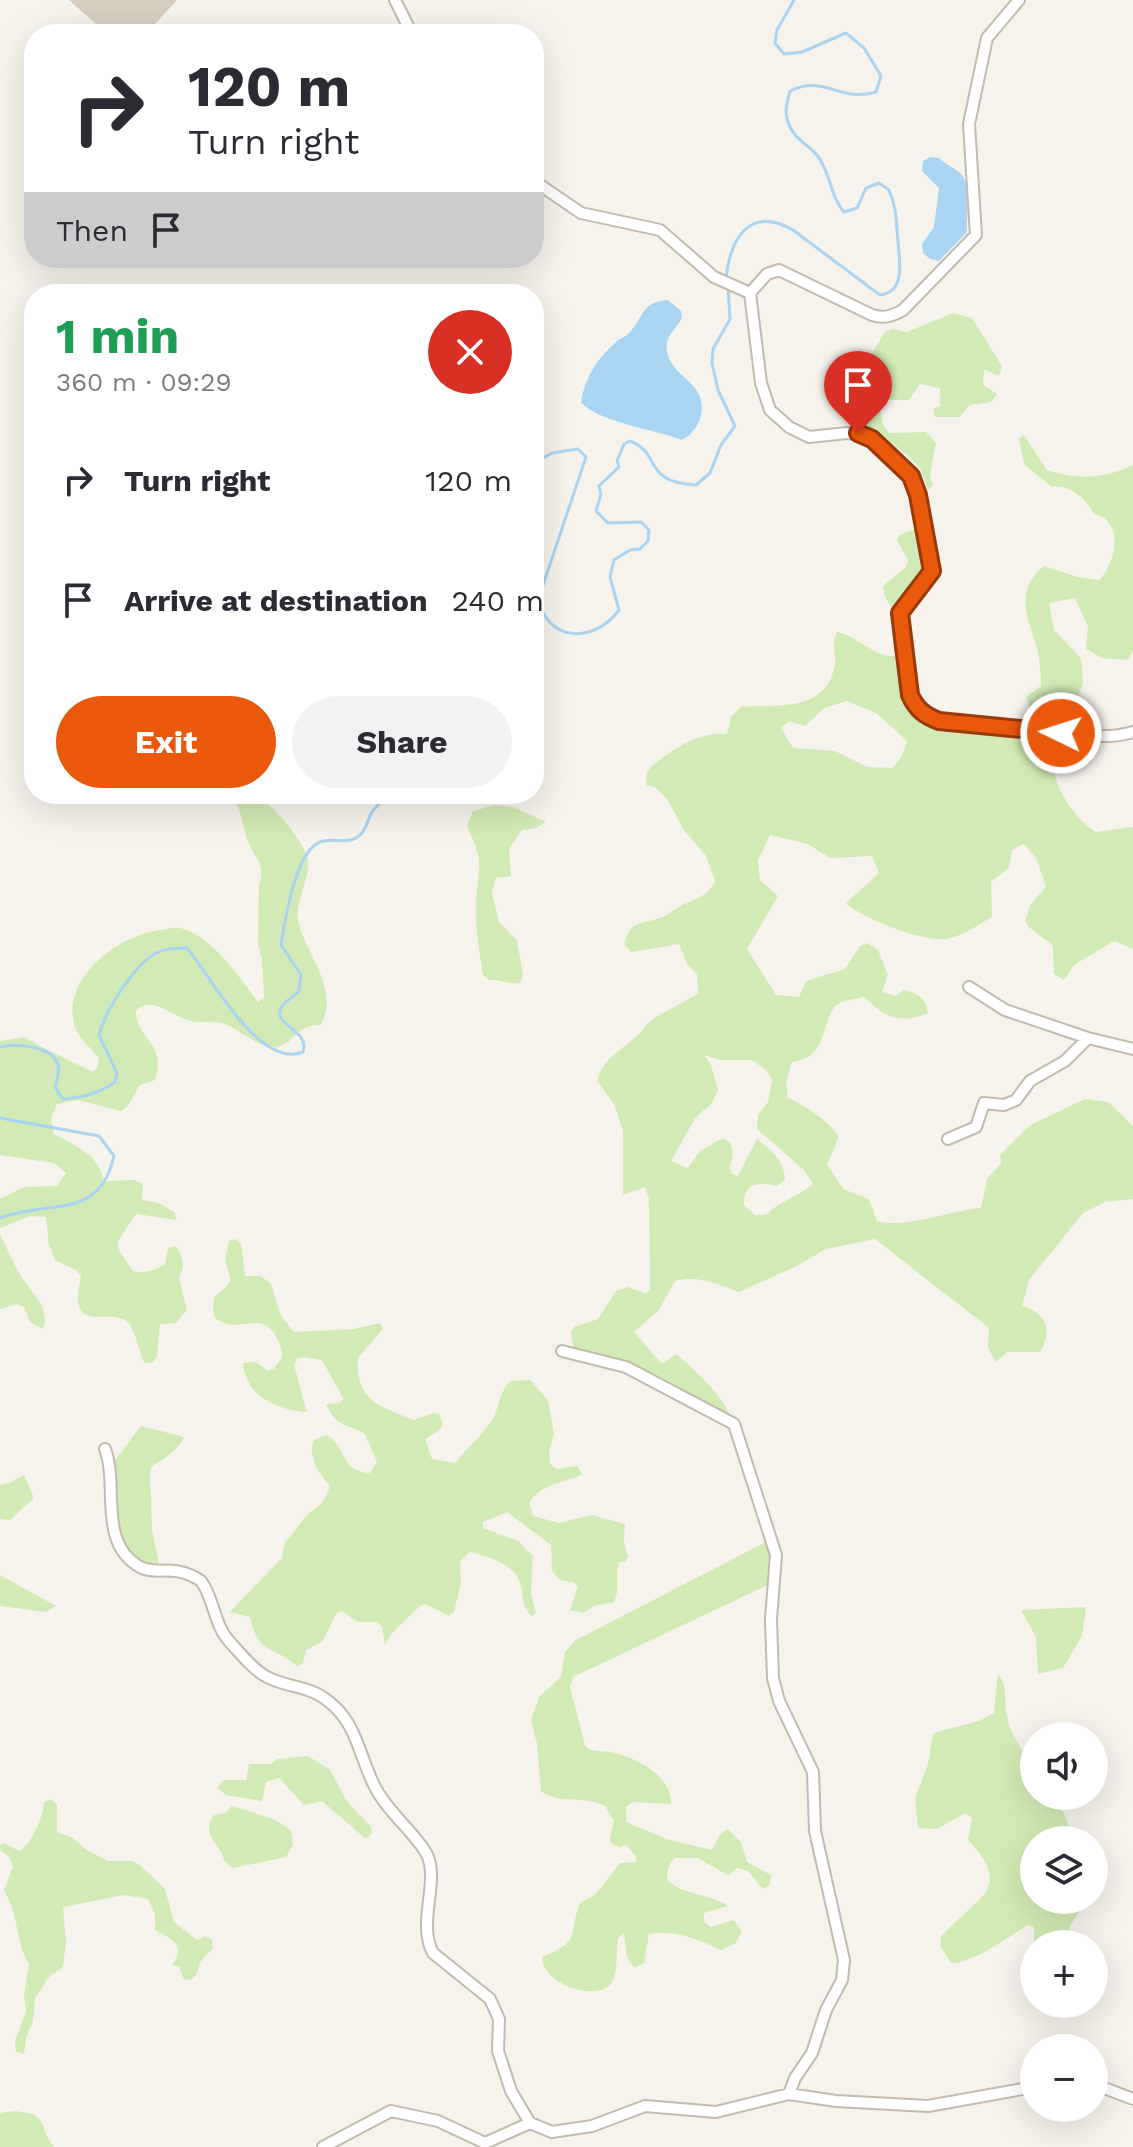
<!DOCTYPE html>
<html lang="en">
<head>
<meta charset="utf-8">
<style>
	:root { --surface:#fff; --page:#f2f2f3; --text:#2b2b33; --muted:#7c7c81; --accent:#ea580c }
	body { margin:0; font-family:"Work Sans",sans-serif; background:var(--page); color:var(--text); height:100vh; display:flex; flex-direction:column; font-size:30px; white-space:nowrap }
	* { box-sizing:border-box; margin:0 }
	p { font-size:26px; color:var(--muted) }
	.icon { flex:none; width:44px; height:44px; fill:none; stroke:currentColor; stroke-width:2; stroke-linecap:round; stroke-linejoin:round }
	.map { position:relative; flex:1; overflow:hidden }
	.details { position:absolute; left:24px; top:284px; width:520px; height:520px; display:flex; flex-direction:column; background:var(--surface); border-radius:32px; box-shadow:0 8px 32px #0002 }
	.details>* { flex:none }
	.hud { position:absolute; left:24px; top:24px; width:520px; height:244px; border-radius:32px; box-shadow:0 8px 32px #0002; background:#fff; color:var(--text); overflow:hidden }
	.buttons { position:absolute; left:1020px; top:1722px; display:grid; gap:16px }
	.buttons a { display:grid; place-items:center; width:88px; height:88px; border-radius:50%; background:var(--surface); box-shadow:0 8px 32px #0002; font-size:40px }
	.pin { position:absolute; display:grid; place-items:center; width:68px; height:68px; color:#fff; margin:-82px -34px; border-radius:50% 50% 50% 0; rotate:-45deg; box-shadow:0 0 8px #0007 }
	.pin .icon { rotate:45deg }
	.me { position:absolute; width:88px; margin:-44px; rotate:274deg; stroke-linejoin:round; filter:drop-shadow(0 0 6px #0008) }
	.turn { display:flex; align-items:center; gap:28px; height:168px; padding:0 32px; font-size:36px }
	.turn .icon { width:104px; height:104px; stroke-width:2.5 }
	.turn b { display:block; font-size:56px; line-height:68px }
	.then { display:flex; align-items:center; height:76px; padding:0 32px; background:#0003; gap:16px; font-size:30px }
	.round { display:grid; place-items:center; flex:none; width:84px; height:84px; border-radius:42px; background:var(--page) }
	.summary { display:flex; align-items:center; justify-content:space-between; height:136px; padding:0 32px }
	h1 { font-size:48px; font-weight:700; line-height:60px; color:#1e9e55 }
	.cta { display:flex; gap:16px; margin-top:auto; padding:16px 32px }
	.cta a { flex:1; height:92px; border-radius:48px; background:var(--accent); color:#fff; font-size:32px; font-weight:700; line-height:92px; text-align:center }
	.cta a+a { background:var(--page); color:var(--text) }
	ul { padding:0; list-style:none }
	li { display:flex; align-items:center; gap:24px; height:120px; padding:0 32px }
	li div { flex:1 }
	li b { display:block; font-size:30px }
	li em { font-style:normal }
	.map>svg:first-child { display:block }
	.green { fill:#d2eab5; fill-rule:evenodd }
	.water { fill:#a9d4f2 }
	.lines { fill:none; stroke-linecap:round; stroke-linejoin:round }
	.stream { stroke:#a9d4f2; stroke-width:3 }
	.building { fill:#d8cfc1 }
	.minor-casing { stroke:#c2bbae; stroke-width:14 }
	.minor { stroke:#fff; stroke-width:10 }
	.route-casing { stroke:#983908; stroke-width:20 }
	.route { stroke:#ea580c; stroke-width:14 }
</style>
</head>
<body>
<div class="map">
<svg width="1133" height="2147" viewBox="0 0 1133 2147">
	<rect width="100%" height="100%" fill="#f6f3ec"/>
	<path class="green" d="M953,313L972,318L1002,366L999,376L984,369L983,385L997,394L991,402L970,405L959,417H935L933,409L940,406V388L920,384L909,400H883L879,404L883,425L889,433L926,432L936,443L930,475L933,486L928,489C925,483 924,477 921,471C908,449 879,437 859,424L858,419L876,389L870,368V356L885,332L893,329L907,332Z
		M1024,435L1047,470C1078,480 1103,479 1133,465V651L1127,660L1102,658L1086,649L1088,626L1075,598L1049,603L1054,630L1081,658L1083,683L1075,705L1076,721L1063,724L1029,720L1030,709L1026,697L1041,686C1041,674 1040,660 1037,648C1028,618 1013,591 1044,566L1077,577L1099,580C1116,564 1125,520 1094,514C1086,499 1070,484 1052,487L1024,464L1019,439Z
		M912,530H920L926,572L911,592L892,608L885,596L883,586L906,567L908,560L897,540L899,535Z
		M837,632C858,636 879,662 900,655C906,673 899,692 911,709C938,747 1018,719 1053,759C1052,786 1074,817 1095,832L1133,827V949L1114,941L1074,965L1064,980L1054,974L1053,946C1045,937 1030,932 1025,921L1030,906L1046,886L1036,858L1024,844L1012,850L1009,868L991,882L992,917C978,925 963,936 946,939C923,942 863,919 846,903L879,873L872,856L830,858L808,844L770,835L758,860L760,880L778,896L747,949L776,995L799,997L806,981L845,969L860,946L867,943L878,950L888,975L882,992L896,996L904,990C918,993 926,998 928,1013C900,1025 884,1017 864,997C855,999 845,1000 838,1004C819,1018 832,1056 792,1062L786,1083L788,1098C809,1108 825,1118 839,1137L827,1164L843,1189L869,1199L877,1221C904,1229 949,1211 981,1208L987,1179L1001,1163L1000,1155L1030,1125L1085,1099L1108,1102L1133,1126V1199L1105,1202L1083,1213L1029,1280L1022,1306C1047,1313 1053,1330 1040,1352H1007L996,1362L988,1348L989,1328L875,1239L826,1249L795,1267L739,1292C718,1284 698,1275 675,1281L659,1310L634,1332L662,1364L676,1354C698,1373 718,1390 731,1417C703,1401 674,1382 643,1369C622,1360 590,1359 573,1347L571,1332L574,1327L598,1319L616,1291L629,1287L646,1294L650,1290L649,1199L645,1187L623,1195V1131L614,1104L597,1081C602,1058 625,1048 640,1033C645,1028 647,1023 653,1019C668,1009 683,1004 698,993L697,974L687,964L679,944L631,952L624,944C632,918 642,925 663,917C668,914 674,910 679,907C694,898 706,899 715,881L706,856L683,829L668,800L655,787L646,785L647,771C667,752 698,731 727,734L731,717L741,707C775,704 823,713 834,669C838,656 830,644 837,632ZM847,701L876,713L904,738L907,742L901,758L892,768L867,767L835,751L793,748L781,728L789,721L805,726L824,708ZM704,1055L721,1060H752L766,1070L772,1080L768,1102L758,1115L757,1129L804,1170L813,1184C798,1197 779,1201 766,1215H755L744,1205C744,1182 759,1182 777,1186L785,1180C784,1160 772,1151 757,1139L738,1176L732,1174L729,1168L733,1157L731,1143L723,1138L700,1151L688,1168L671,1161L695,1118L712,1103L718,1090L711,1065Z
		M241,797C247,797 254,797 259,799C273,803 307,846 308,860C310,880 295,902 298,920C304,952 342,991 320,1025C293,1025 294,1048 272,1047C255,1046 239,1028 222,1023C212,1021 201,1023 191,1021C172,1017 152,994 136,1011C136,1040 167,1042 155,1080L140,1085L128,1106L121,1111L77,1100L57,1104L51,1119L54,1134C77,1147 98,1153 104,1181L135,1180L143,1184L142,1200L159,1203L174,1212L177,1220L136,1214L118,1241L119,1250L133,1271C145,1274 155,1270 165,1264L168,1248L176,1246C182,1258 187,1265 179,1277L187,1310L176,1323L160,1324L157,1357L152,1363L144,1362C139,1352 135,1327 126,1321C105,1307 67,1337 81,1276L76,1270L55,1260L49,1245L46,1217L31,1216L0,1228V1199L24,1187L57,1186L66,1173L54,1163L0,1155V1041L25,1037C47,1051 70,1060 93,1072L98,1067L99,1058C92,1049 76,1036 74,1024C63,976 118,936 160,930C167,929 176,926 184,929C215,940 239,977 258,1002L264,998L262,959L258,944L259,884C267,866 254,857 248,841C242,827 243,815 235,802Z
		M495,805L513,807L546,822L536,828L522,830L509,849L511,876L496,878L492,893L499,922L517,940L523,975L520,983C509,985 501,979 489,980L483,975C479,950 475,926 476,900C477,886 481,869 478,855C476,845 470,835 467,825L473,811Z
		M0,1234C7,1248 13,1263 21,1276C31,1293 51,1307 43,1329L30,1322L24,1307L17,1304L0,1309Z
		M235,1239L241,1243L245,1276H261L271,1284L281,1316L294,1332L354,1329L380,1323L383,1329L358,1358C355,1403 383,1407 414,1420L433,1413L439,1414L443,1424L440,1430L425,1439L432,1459L455,1463C465,1450 482,1435 490,1423C500,1409 498,1394 510,1381L530,1380L548,1400L554,1433L549,1452L550,1464L557,1469L577,1466L582,1474C563,1484 541,1483 529,1503L533,1516L559,1523L592,1515L625,1524L624,1543L628,1556L625,1562H619C614,1576 621,1588 614,1602L594,1606L583,1613L570,1610L578,1586L573,1582L560,1580L552,1571L551,1545L507,1512L483,1522V1528L518,1541L533,1556L531,1593L536,1613L532,1616C521,1608 524,1593 519,1580C512,1563 485,1555 469,1552L460,1562L461,1582L454,1612L449,1616L425,1604L420,1606L392,1633L385,1645L382,1626L376,1622H358L342,1611L336,1614L323,1641L306,1650L303,1663L298,1667C272,1644 259,1656 250,1617L230,1612L282,1558L285,1541C295,1534 295,1529 302,1521C316,1503 320,1513 330,1486C319,1474 307,1456 314,1440L327,1435C349,1448 338,1471 370,1473L377,1462L365,1434C347,1423 335,1427 326,1404L339,1403L344,1399L322,1360L303,1357L297,1359L294,1365L307,1412C277,1410 246,1397 243,1363L256,1362L267,1370L274,1369C276,1365 280,1362 281,1358C285,1345 271,1323 258,1323C241,1323 229,1330 214,1317C210,1288 222,1297 231,1280L225,1261L229,1241Z
		M141,1426L184,1437C177,1451 166,1458 152,1466L150,1472L152,1529L159,1565C112,1571 115,1493 113,1463Z
		M24,1475L34,1498L10,1520L0,1519V1485L10,1483Z
		M766,1542L772,1556L770,1584L573,1677L570,1687L585,1746C593,1753 599,1750 610,1752C634,1756 673,1776 671,1804L633,1802L626,1807V1822L669,1840L712,1850L720,1834L728,1829L741,1842L747,1862L771,1875L770,1885L763,1889L748,1871L737,1868L729,1876L698,1858H674L668,1868L667,1880C685,1896 709,1893 728,1906L704,1913V1922L711,1927L734,1920L742,1931L736,1943L721,1950C698,1939 675,1929 649,1934L644,1963L634,1968L627,1958L624,1934L618,1938C616,1951 618,1973 612,1982C598,2004 541,1983 542,1957C584,1939 567,1937 580,1903L596,1894L620,1863L636,1862V1856L626,1845L621,1847L612,1844L610,1839L614,1821L605,1806C585,1795 558,1805 541,1791L537,1744L531,1720L539,1697L561,1677L565,1652L576,1640Z
		M0,1575L56,1606L46,1612L0,1606Z
		M1086,1607L1082,1636L1063,1668L1038,1674L1036,1637L1021,1610Z
		M998,1674C1008,1686 1004,1697 1006,1712C1009,1729 1018,1745 1028,1759L1034,1758V1796H1054L1066,1818L1072,1840H1034V1900H1076L1081,1909L1070,1926L1066,1944H1034V1961V1927L1027,1925C1010,1937 971,1964 951,1963L941,1947V1936L984,1895C999,1875 982,1855 968,1840L972,1818L965,1813L937,1829L918,1828L915,1798L928,1764L933,1733L979,1721L994,1713Z
		M308,1756L330,1770L346,1800L371,1827L372,1833L366,1839L322,1801L304,1805L279,1778L266,1782L262,1801L226,1795L217,1788L223,1780H246L249,1764H270L278,1759Z
		M51,1799L57,1805V1832L73,1838L85,1849L108,1861H132L140,1865L165,1889L174,1922L197,1940L205,1936L212,1940L213,1948L200,1962L197,1974L191,1980L183,1979L180,1967L172,1965C187,1946 172,1939 155,1930V1914L148,1899L124,1895L63,1907L66,1942L63,1967L49,1977L35,1998L33,2022L26,2037L24,2054L16,2051L15,2041L26,2011L24,1995L29,1964C14,1939 20,1917 4,1890L13,1867L9,1857L0,1850V1845L4,1843L19,1851C32,1844 43,1817 44,1802Z
		M232,1806L273,1819L291,1830L293,1845L286,1857L233,1868C224,1863 225,1860 221,1852C212,1838 203,1831 214,1815L225,1813Z
		M14,2111C50,2114 37,2125 54,2147H0V2113Z"/>
	<path class="water" d="M930,157L939,158C946,165 953,167 960,173C972,183 966,218 967,232L939,261L930,259L923,253L922,244L934,227L939,188L922,171L923,161Z
		M668,300L681,311L682,318C676,330 664,336 667,351C670,370 688,377 697,391C708,409 699,431 682,440C655,429 599,423 581,402C585,377 597,359 616,342C621,337 627,337 631,331C645,314 642,302 668,300Z"/>
	<g class="lines">
		<path class="stream" d="M726,279C730,239 749,205 793,230L880,295C907,292 899,259 898,241C896,222 897,208 889,190L879,183L866,188L857,208L844,212C830,196 831,173 817,155C807,144 793,138 788,122C784,110 787,103 790,91C825,74 839,103 876,92L881,76L864,48L846,33L802,52L784,54L775,43L777,30L794,0
			M534,463L552,453L578,449L586,457L538,600C549,643 595,643 619,610L610,577L614,560L630,550L640,549L648,541L649,530L641,522L608,523L596,511L601,494L599,486L619,467L617,461L624,444L630,441C663,454 641,482 696,485L710,473L721,445L735,426L718,390L712,363L713,349L730,319L728,286
			M0,1047C17,1043 56,1046 59,1068C59,1074 56,1081 55,1088L63,1099C84,1097 98,1094 115,1082L117,1073L99,1035C105,1011 134,965 156,953C166,948 176,948 187,948C210,975 259,1070 303,1052C311,1028 266,1025 284,1004C288,999 294,997 299,991L301,975L281,945C285,921 295,852 320,842C333,836 349,847 361,834C367,828 368,818 372,812C377,805 384,799 390,794
			M0,1118L99,1136L114,1156C99,1222 49,1199 0,1218"/>
	</g>
	<path class="building" d="M69,0H177L146,34H107Z"/>
	<g class="lines">
		<g class="minor-casing">
			<path id="minor" d="M395,0L412,34
				M534,181L581,213L660,230L714,277L750,293L767,274L779,270L872,315C884,319 892,316 903,310L976,235L969,124L987,38L1019,0
				M750,293L761,383L770,410L789,427L809,437L847,433L865,435L902,466L915,485L932,571L900,613C898,634 905,700 921,713C935,724 1085,737 1109,736C1117,736 1125,734 1133,732
				M969,987L1005,1010L1088,1038L1133,1049
				M948,1139L976,1127L984,1103L1004,1105L1016,1100L1030,1081L1065,1061L1088,1038
				M562,1351L626,1367L734,1424L776,1555L771,1619L773,1678L779,1701L813,1772L815,1831L844,1960L842,1980L826,2010L812,2053L795,2078L789,2094
				M105,1449C119,1485 97,1543 140,1567C157,1576 175,1563 201,1581C214,1598 214,1625 229,1641C240,1653 255,1672 269,1678C295,1690 311,1684 335,1707C359,1729 362,1768 379,1794C392,1815 412,1831 425,1851C442,1878 416,1922 433,1953L490,1999L499,2019L498,2051L511,2091L530,2123L552,2132L592,2126L645,2106L716,2112L789,2094L836,2101L928,2106L1034,2087
				M1094,2084L1133,2099
				M323,2147L391,2111L438,2121L485,2143L530,2123"/>
		</g>
		<use href="#minor" class="minor"/>
	</g>
	<g class="lines">
		<g class="route-casing">
			<path id="route" d="M858,433L872,439L911,476L918,495L932,571L900,613L910,695C917,710 924,715 939,721L1061,733"/>
		</g>
		<use href="#route" class="route"/>
	</g>
</svg>
<div class="buttons">
<a><svg class="icon" aria-label="sound" viewBox="0 0 24 24"><path d="M4 9h4l5-4v14l-5-4H4zM17 9q2 3 0 6"/></svg></a>
<a><svg class="icon" aria-label="layers" viewBox="0 0 24 24"><path d="M12 4l9 5-9 5-9-5zM3 14l9 5 9-5"/></svg></a>
<a>+</a>
<a>−</a>
</div>
<div class="pin" style="left:858px;top:433px;background:#d93025"><svg class="icon" aria-label="arrive" viewBox="0 0 24 24"><path d="M6 21V4h12l-3 4 3 4H6"/></svg></div>
<svg class="me" style="left:1061px;top:733px" viewBox="-20 -20 40 40"><circle r="17" fill="#ea580c" stroke="#fff" stroke-width="3"/><path d="M0-11L8 9 0 5-8 9z" fill="#fff"/></svg>
<div class="hud">
<div class="turn"><svg class="icon" aria-label="right" viewBox="0 0 24 24"><path d="M7 20v-9h11M14 6l5 5-5 5"/></svg><div><b>120 m</b>Turn right</div></div>
<div class="then">Then<svg class="icon" aria-label="arrive" viewBox="0 0 24 24"><path d="M6 21V4h12l-3 4 3 4H6"/></svg></div>
</div>
<section class="details">
<div class="summary"><div><h1>1 min</h1><p>360 m · 09:29</p></div><a class="round" style="background:#d93025;color:#fff"><svg class="icon" aria-label="close" viewBox="0 0 24 24"><path d="M6 6l12 12M18 6L6 18"/></svg></a></div>
<ul>
<li><svg class="icon" aria-label="right" viewBox="0 0 24 24"><path d="M7 20v-9h11M14 6l5 5-5 5"/></svg><div><b>Turn right</b></div><em>120 m</em></li>
<li><svg class="icon" aria-label="arrive" viewBox="0 0 24 24"><path d="M6 21V4h12l-3 4 3 4H6"/></svg><div><b>Arrive at destination</b></div><em>240 m</em></li>
</ul>
<div class="cta"><a>Exit</a><a>Share</a></div>
</section>
</div>
</body>
</html>
